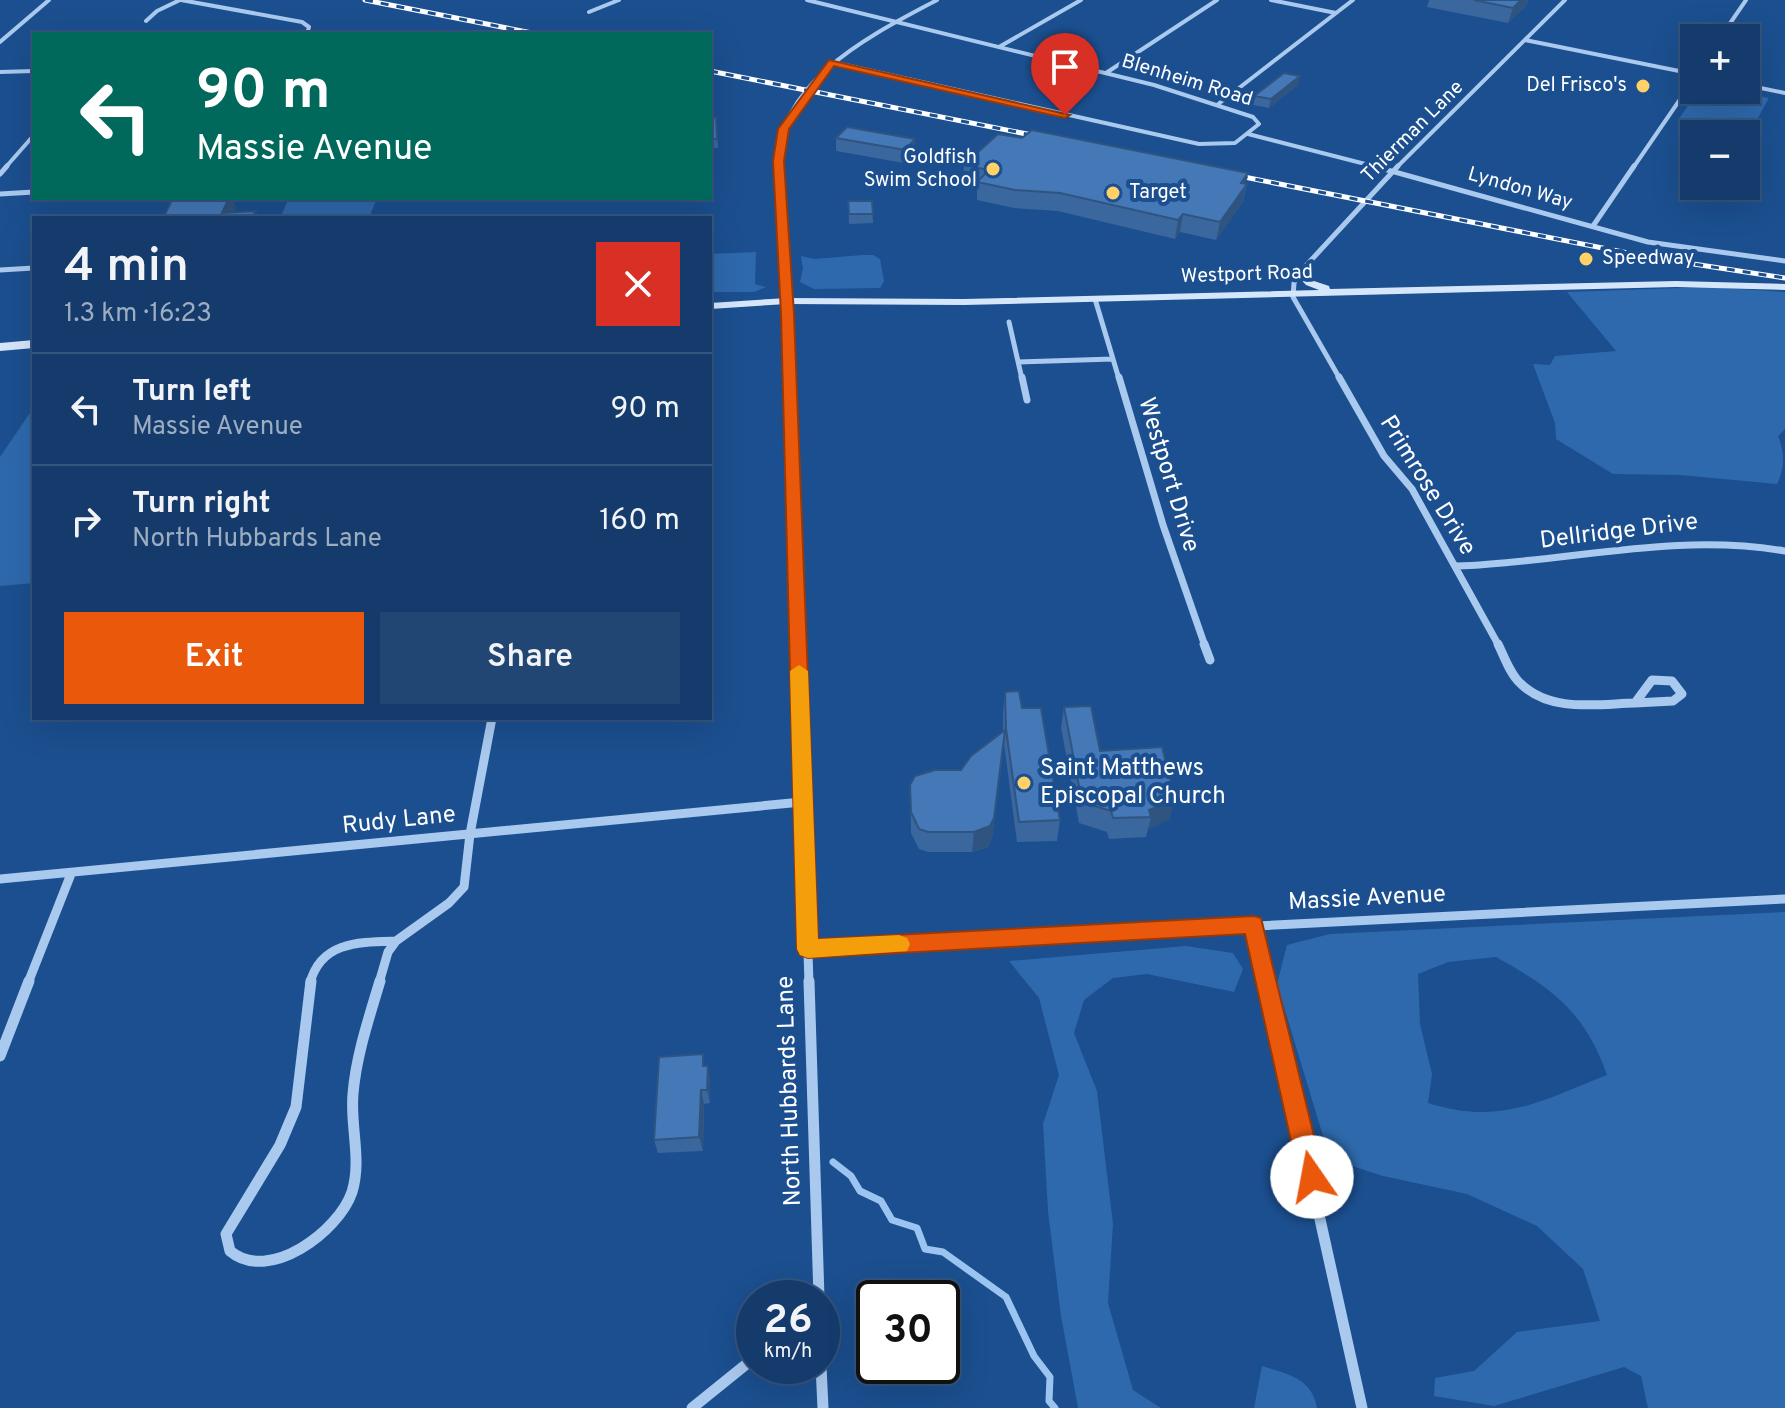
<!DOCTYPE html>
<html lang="en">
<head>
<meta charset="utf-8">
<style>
	:root { --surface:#143b6b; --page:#214673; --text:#f1f3f6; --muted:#9dadc1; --line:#33557e; --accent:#ea580c }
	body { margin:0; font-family:Overpass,sans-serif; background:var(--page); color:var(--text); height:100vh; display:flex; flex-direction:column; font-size:30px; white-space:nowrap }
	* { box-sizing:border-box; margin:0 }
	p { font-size:26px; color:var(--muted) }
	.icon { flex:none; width:44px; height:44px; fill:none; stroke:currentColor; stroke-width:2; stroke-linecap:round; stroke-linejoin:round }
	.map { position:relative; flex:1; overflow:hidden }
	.side { position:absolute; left:32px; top:216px; width:680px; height:504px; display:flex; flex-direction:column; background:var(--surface); border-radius:0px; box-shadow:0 8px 32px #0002,0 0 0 2px var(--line) }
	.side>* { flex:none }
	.hud { position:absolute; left:32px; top:32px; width:680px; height:168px; border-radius:0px; box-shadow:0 8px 32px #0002,0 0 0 2px var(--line); background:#00695c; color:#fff; overflow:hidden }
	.buttons { position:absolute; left:1680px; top:24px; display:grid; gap:16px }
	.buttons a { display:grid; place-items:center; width:80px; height:80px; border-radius:0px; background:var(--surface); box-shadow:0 8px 32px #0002,0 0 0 2px var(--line); font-size:40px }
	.speed { position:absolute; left:736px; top:1280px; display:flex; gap:16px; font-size:40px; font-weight:700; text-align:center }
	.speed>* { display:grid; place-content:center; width:104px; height:104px; border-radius:50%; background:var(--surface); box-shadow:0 8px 32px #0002,0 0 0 2px var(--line); line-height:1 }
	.speed small { font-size:20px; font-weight:400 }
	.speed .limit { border:4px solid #111; border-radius:12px; background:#fff; color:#111 }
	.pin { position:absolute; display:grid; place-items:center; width:68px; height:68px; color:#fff; margin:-82px -34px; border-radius:50% 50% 50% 0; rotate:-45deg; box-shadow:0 0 8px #0007 }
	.pin .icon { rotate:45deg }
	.me { position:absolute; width:88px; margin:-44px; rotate:348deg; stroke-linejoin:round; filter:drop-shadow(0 0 6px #0008) }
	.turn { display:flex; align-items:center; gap:28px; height:168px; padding:0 32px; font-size:36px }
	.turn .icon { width:104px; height:104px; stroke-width:2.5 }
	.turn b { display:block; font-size:56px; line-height:68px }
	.round { display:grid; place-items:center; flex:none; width:84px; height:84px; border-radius:0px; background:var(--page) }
	.head { display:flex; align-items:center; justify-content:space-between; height:136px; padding:0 32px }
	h1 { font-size:48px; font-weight:600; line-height:60px }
	.cta { display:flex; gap:16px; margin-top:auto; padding:16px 32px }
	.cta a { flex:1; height:92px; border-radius:0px; background:var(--accent); color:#fff; font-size:32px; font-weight:600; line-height:92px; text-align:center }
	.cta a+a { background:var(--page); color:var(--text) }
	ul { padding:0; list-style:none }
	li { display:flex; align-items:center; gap:24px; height:112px; padding:0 32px; border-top:2px solid var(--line) }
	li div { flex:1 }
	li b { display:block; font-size:30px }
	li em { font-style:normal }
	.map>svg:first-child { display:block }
	.green { fill:#2e69ad; fill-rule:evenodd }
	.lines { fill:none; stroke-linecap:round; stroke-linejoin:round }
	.stream { stroke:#9cc4f0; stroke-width:7 }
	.street-far4 { stroke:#a9c9ee; stroke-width:4 }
	.street-far3 { stroke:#a9c9ee; stroke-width:5 }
	.street-far2 { stroke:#a9c9ee; stroke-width:7 }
	.street-far1 { stroke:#a9c9ee; stroke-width:9 }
	.street { stroke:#a9c9ee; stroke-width:11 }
	.secondary { fill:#d6e6fa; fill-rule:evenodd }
	.rail-casing { stroke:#fff; stroke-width:5 }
	.rail { stroke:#1b4f8f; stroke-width:3; stroke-dasharray:8; stroke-linecap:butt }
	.wall { fill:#3a679d }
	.shaded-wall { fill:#305480 }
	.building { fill:#4478b7; stroke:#305480; stroke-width:2 }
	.route { fill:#ea580c; stroke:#983908; stroke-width:2 }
	.slow { fill:#f59e0b }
	.poi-dot { fill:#ffd166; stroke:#1b4f8f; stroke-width:3 }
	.labels { text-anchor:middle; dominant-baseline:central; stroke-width:8; stroke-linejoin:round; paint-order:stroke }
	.far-street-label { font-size:20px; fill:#fff; stroke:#1b4f8f }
	.far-poi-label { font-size:20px; fill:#fff; stroke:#1b4f8f; text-anchor:end }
	.street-label { font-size:24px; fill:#fff; stroke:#1b4f8f }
	.poi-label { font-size:24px; fill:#fff; stroke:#1b4f8f; text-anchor:start }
</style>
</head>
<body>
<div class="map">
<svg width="1785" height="1408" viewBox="0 0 1785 1408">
	<rect width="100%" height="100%" fill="#1b4f8f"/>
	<path class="green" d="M1699,90H1729L1769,98L1748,136L1678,120Z
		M289,198H377L369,218H280Z
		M756,252L755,284L766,287L754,292H710V254Z
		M862,255H873L880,259L884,281L880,288L814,289L800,282L803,269L801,256L814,259Z
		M1709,287L1785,292V429L1778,436C1785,453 1785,468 1777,484L1680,475L1613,474L1556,439L1555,423L1533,364L1550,365L1555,356L1616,351L1567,292Z
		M34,407V583L0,586V457Z
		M1785,912V1408H1648L1641,1376L1624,1367L1494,1406L1434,1396L1435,1378L1474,1371L1517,1332L1600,1321L1583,1269L1537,1226L1467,1194L1383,1176L1330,1159L1277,984L1287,945L1330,934ZM1496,957C1552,988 1585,1012 1607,1075C1540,1101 1502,1126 1428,1103L1432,1074L1420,1024L1418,974L1448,962Z
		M1186,946L1233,953L1243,969L1234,992L1147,974L1113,978L1084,1000L1074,1033L1097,1091L1113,1224L1108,1303L1133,1390L1161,1408H1078L1061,1316L1048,1211L1043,1124L1059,1075L1039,998L1009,961Z
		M1262,1366C1288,1374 1312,1378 1317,1408H1254Z"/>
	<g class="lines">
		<path class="stream" d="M833,1162L851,1176L860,1191L881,1201L892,1220L917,1228L925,1249L943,1252L1006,1297L1034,1356L1050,1377L1049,1401L1055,1408"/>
		<path class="street-far4" d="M181,0L302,22L309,27L307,34
			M807,0L1154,85L1253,117L1259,124L1235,143L1199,144L832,62
			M1271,0L1336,13
			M589,12L619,0
			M146,21L157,11L180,0
			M1720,38L1746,0
			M1525,40L1694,74
			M0,42L49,0
			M999,47L1081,0
			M0,72L34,71
			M1106,73L1217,0
			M1746,85L1785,93
			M1217,105L1353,0
			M1248,134L1381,168
			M5,168L34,135
			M779,168C774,82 873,34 937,0
			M1396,168L1565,0
			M1633,168L1694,79"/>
		<path class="street-far3" d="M779,166L790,379
			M1373,166L1648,242L1785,261
			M0,174L7,166
			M0,194L34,192
			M1593,226L1634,166
			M0,270L34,268
			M1095,299L1119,379
			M1009,322L1022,379
			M1018,362L1113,359
			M1340,379L1293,297L1294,283L1302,270L1398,166"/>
		<path class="street-far2" d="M790,377L798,646
			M1022,377L1027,400
			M1119,377L1163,525L1205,646
			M1339,377L1384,456L1412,489L1499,646
			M1457,566C1569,562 1673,532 1785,551"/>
		<path class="street-far1" d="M798,644L809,983
			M1204,644L1210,660
			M1498,644C1504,656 1510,674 1520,683C1550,713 1597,704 1635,703
			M1652,680L1672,681L1682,694L1673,701L1635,703Z
			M0,879L802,802
			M1254,925L1268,983
			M396,941L449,903L464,887L470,834L492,718
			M808,949L1785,899
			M28,983L71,874
			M310,983C321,941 360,942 396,941
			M379,983L388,952L396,941"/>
		<path class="street" d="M311,981L296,1107L280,1145L226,1234L230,1251C269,1284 339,1231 352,1192C362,1160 350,1126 353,1094C356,1056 369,1018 380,981
			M809,981L819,1298
			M1267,981L1362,1408
			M0,1056L29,981
			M821,1366L823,1408
			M692,1408L754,1358"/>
		<path class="secondary" d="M1296,271H1304L1314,281L1329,286L1330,289L1676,281L1785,284V290L1676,287L964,305L787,304L710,309V303L787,298L964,299L1319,290L1306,285L1295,273Z
			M34,340V348L0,351V343Z"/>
		<g class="rail-casing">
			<path id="rail" d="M365,0L537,34
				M710,71L1047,138
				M1224,173L1648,257L1785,278"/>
		</g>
		<use href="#rail" class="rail"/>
	</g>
	<path class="wall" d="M1429,0H1528L1526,6L1508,23L1427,7Z
		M1298,85L1269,108L1253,105L1254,96Z
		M710,118H716L718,148H710Z
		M836,138L915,152L904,163L836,151Z
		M964,165L1246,184H1247L1243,202L1216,240L1180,232L1175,239L1058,211L1014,208L977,200V186L963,183Z
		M848,201H872L873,223L849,224Z
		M1005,692L1022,708L1060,820L1057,841L1017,842L1004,744L992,839L988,847L972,852H928L919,849L911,833L910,785L961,770L1003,731V713Z
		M1064,707L1100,751L1170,819L1148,829L1146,837L1109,839L1107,832L1079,823L1061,728Z
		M706,1066L710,1080V1103L704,1104L703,1151L658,1153L654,1140Z"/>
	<path class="shaded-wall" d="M1521,0H1528L1526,6L1508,23L1513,8Z
		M1300,76L1298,85L1269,108L1271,99Z
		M915,139V152L904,163L905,150Z
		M1248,173L1243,202L1216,240L1220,222L1241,183Z
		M229,198H232L236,208L231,218L222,213Z
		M256,211L258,218H251Z
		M1183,214L1180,232L1175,239L1178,220Z
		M1005,730L992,839L988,847L972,852L974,832Z
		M1175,799L1170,819L1148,829L1151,817L1149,810Z
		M708,1066L710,1080V1103L707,1090Z
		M701,1090L704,1104L703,1151L699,1137Z"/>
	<path class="building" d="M1474,0H1521L1513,8Z
		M1284,73L1300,76L1271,99L1254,96Z
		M710,118H716L717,139H710Z
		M847,127L915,139L905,150L836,138Z
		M1032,130L1248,173L1241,183L1247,184L1220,222L1183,214L1178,220L1060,193L1015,190L977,182L989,170L964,165L998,134L1022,138Z
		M173,198H229L222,213L256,211L251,218H163Z
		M848,201H872L873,214H849Z
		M1019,691L1022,708H1041L1060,820L1019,822L1006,729L1005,692Z
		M1091,706L1100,751L1162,747L1175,799L1149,810L1151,817L1113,818L1111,811L1082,802L1064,707Z
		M1005,730L994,818L990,826L974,832H928L919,829L911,812L910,785L915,776L935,770H961L971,756Z
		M703,1054V1066H708L707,1090H701L699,1137L654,1140L659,1057Z"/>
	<path class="route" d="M829,60L1070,115L1065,118L834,66L789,129L784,161L794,314L818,939L1254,916L1261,918L1324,1177L1321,1185L1312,1189L1303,1185L1299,1177L1245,934L808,958L800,955L797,949L781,314L773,161L778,129Z"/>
	<path class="slow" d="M799,665L808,671L818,939L899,935L907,938L910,944L907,951L808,958L800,955L797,949L790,671Z"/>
	<g class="poi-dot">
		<circle cx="1643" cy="86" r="8"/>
		<circle cx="993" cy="169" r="8"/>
		<circle cx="1113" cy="193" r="8"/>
		<circle cx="1586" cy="259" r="8"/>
		<circle cx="1024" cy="783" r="8"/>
	</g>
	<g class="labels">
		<g class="far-street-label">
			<text transform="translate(1187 81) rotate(17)">Blenheim Road</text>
			<text transform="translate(1413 132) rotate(-45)">Thierman Lane</text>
			<text transform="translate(1520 189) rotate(16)">Lyndon Way</text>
			<text transform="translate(1247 275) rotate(-2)">Westport Road</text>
		</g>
		<g class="far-poi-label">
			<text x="1627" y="86">Del Frisco's</text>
			<text x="977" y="158">Goldfish<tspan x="977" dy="23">Swim School</tspan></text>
			<text x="1129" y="193" text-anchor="start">Target</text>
			<text x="1602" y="259" text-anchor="start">Speedway</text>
		</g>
		<g class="street-label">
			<text transform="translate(1168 475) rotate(73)">Westport Drive</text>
			<text transform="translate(1427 486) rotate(58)">Primrose Drive</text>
			<text transform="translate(1619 532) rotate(-7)">Dellridge Drive</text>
			<text transform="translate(399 821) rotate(-6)">Rudy Lane</text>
			<text transform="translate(1367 899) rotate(-3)">Massie Avenue</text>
			<text transform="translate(790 1091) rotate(-92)">North Hubbards Lane</text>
		</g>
		<g class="poi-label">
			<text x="1040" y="769">Saint Matthews<tspan x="1040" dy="28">Episcopal Church</tspan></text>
		</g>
	</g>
</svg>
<div class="buttons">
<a>+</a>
<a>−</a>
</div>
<div class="speed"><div>26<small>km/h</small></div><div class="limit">30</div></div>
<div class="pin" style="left:1065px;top:115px;background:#d93025"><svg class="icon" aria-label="arrive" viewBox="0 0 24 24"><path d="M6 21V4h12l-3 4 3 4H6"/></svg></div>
<svg class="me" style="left:1312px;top:1177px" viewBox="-20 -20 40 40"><circle r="19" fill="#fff"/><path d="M0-13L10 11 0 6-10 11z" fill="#ea580c"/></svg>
<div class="hud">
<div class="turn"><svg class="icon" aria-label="left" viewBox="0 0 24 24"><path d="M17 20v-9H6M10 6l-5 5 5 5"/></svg><div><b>90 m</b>Massie Avenue</div></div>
</div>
<section class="side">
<div class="head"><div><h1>4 min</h1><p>1.3 km · 16:23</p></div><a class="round" style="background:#d93025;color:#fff"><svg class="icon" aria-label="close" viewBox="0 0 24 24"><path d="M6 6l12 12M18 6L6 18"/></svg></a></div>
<ul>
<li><svg class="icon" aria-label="left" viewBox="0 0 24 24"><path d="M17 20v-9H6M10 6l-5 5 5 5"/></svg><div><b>Turn left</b><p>Massie Avenue</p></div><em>90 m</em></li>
<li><svg class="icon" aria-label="right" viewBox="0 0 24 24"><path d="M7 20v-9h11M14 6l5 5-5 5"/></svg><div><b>Turn right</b><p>North Hubbards Lane</p></div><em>160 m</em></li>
</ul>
<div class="cta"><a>Exit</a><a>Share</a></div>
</section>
</div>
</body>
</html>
